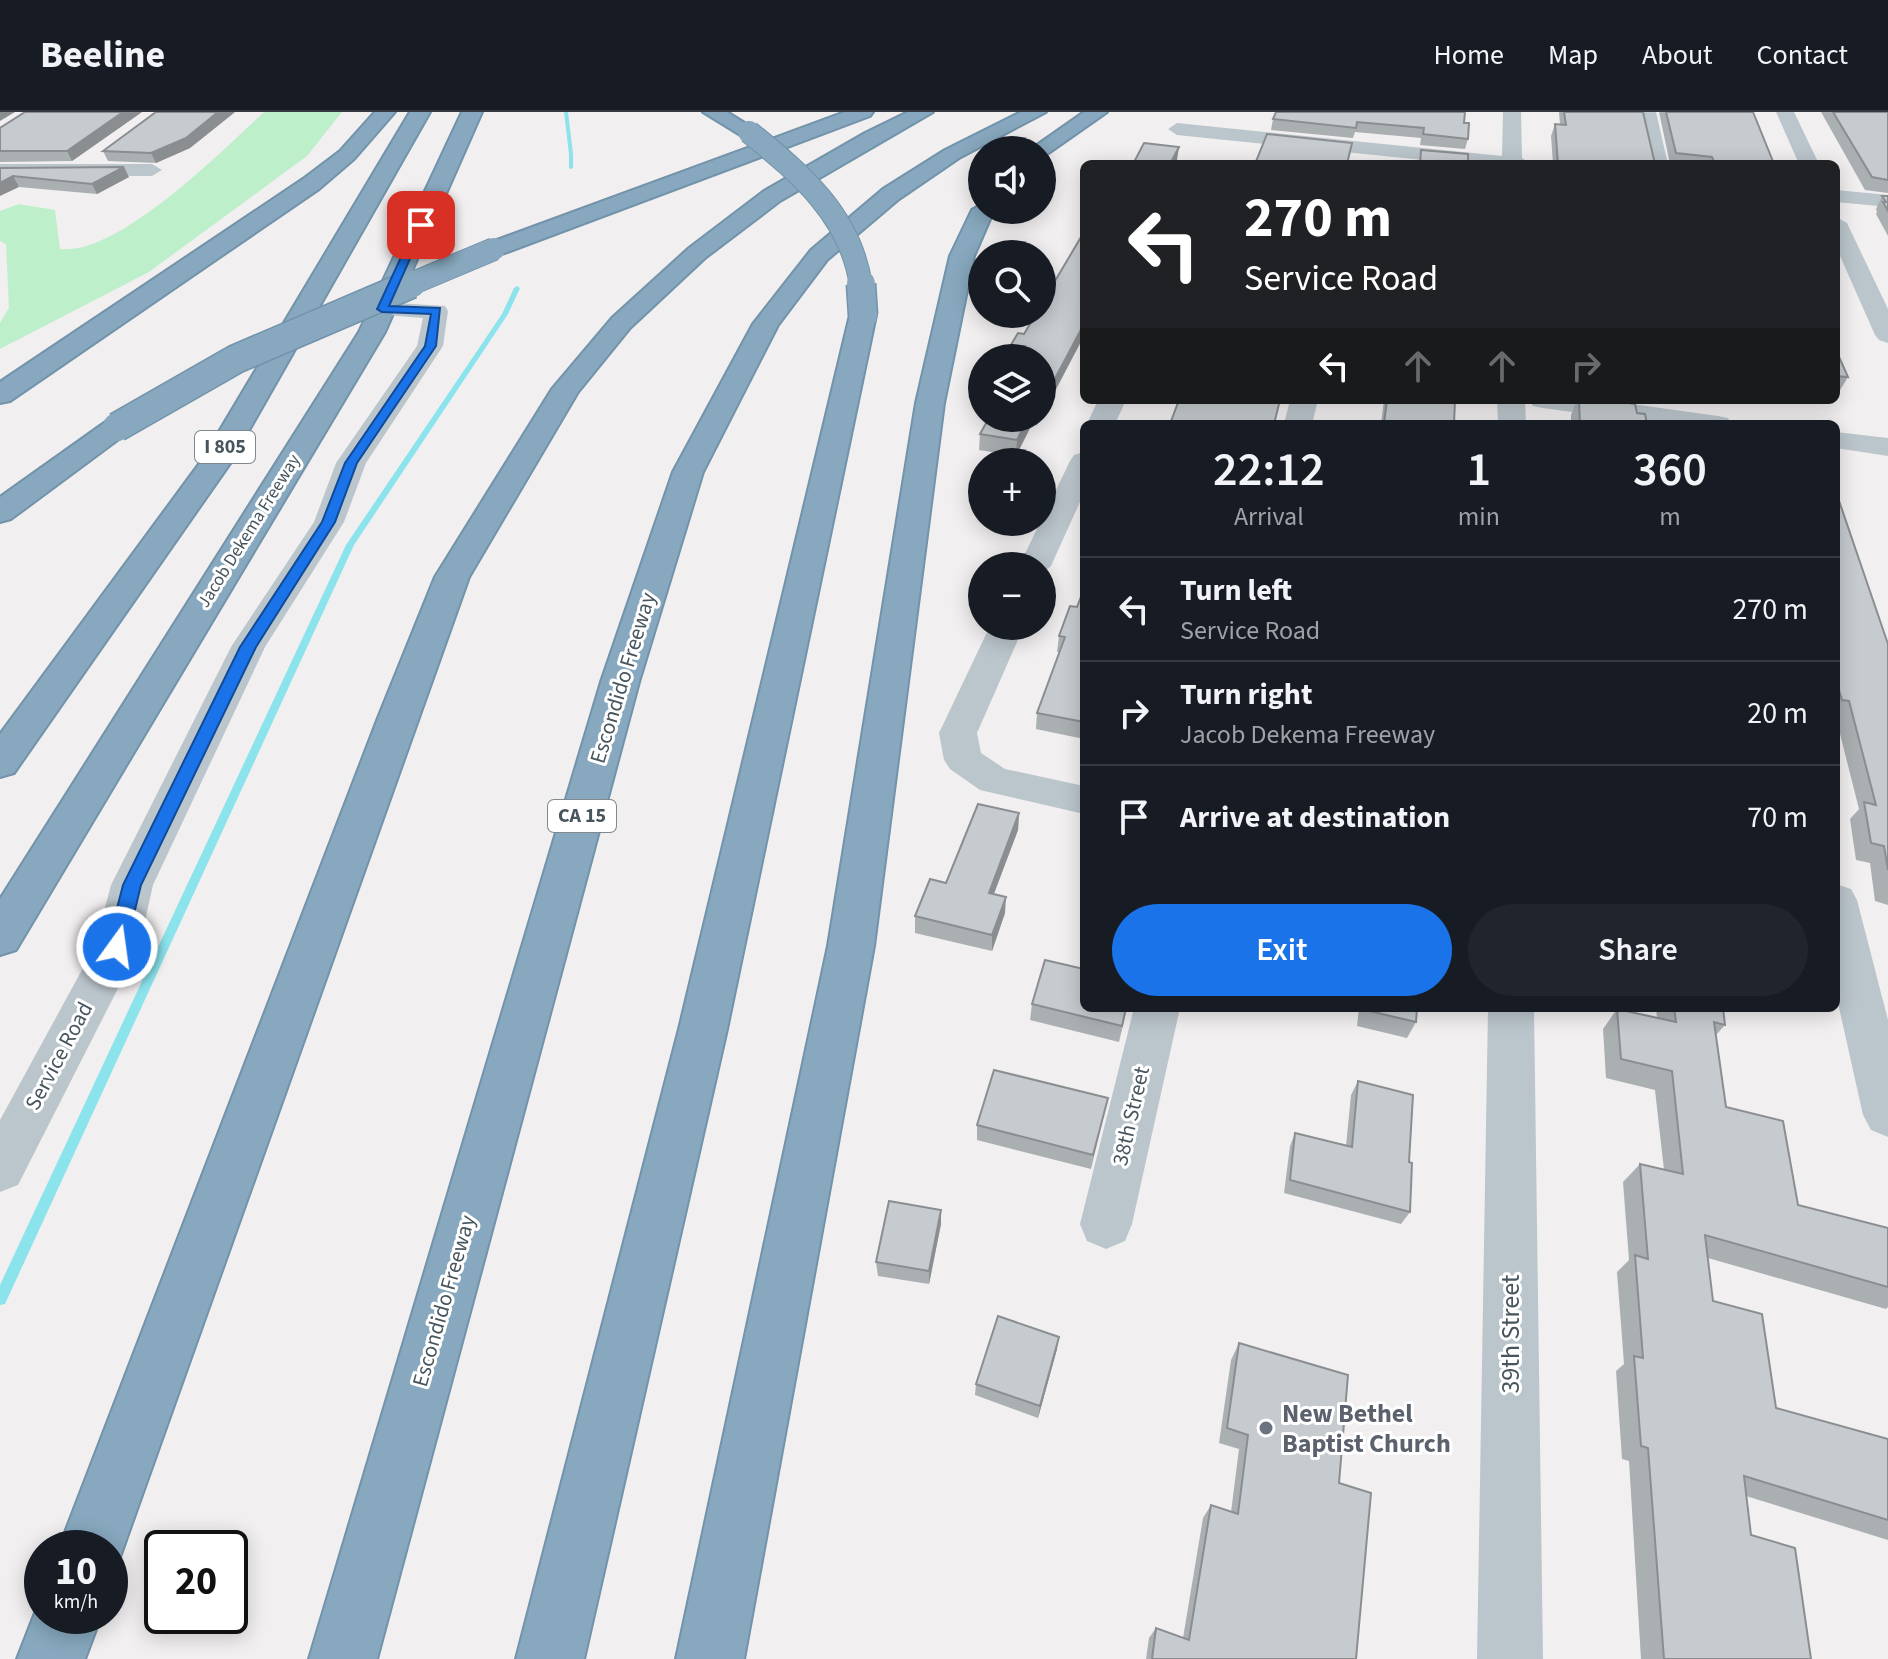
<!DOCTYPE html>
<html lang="en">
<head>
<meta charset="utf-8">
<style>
	:root { --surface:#171b24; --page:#20242c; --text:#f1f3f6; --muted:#9ea1a6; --line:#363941; --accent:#1a73e8 }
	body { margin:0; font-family:"Source Sans 3",sans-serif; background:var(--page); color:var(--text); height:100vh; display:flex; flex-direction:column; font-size:30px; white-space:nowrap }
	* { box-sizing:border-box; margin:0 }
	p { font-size:26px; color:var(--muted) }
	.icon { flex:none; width:44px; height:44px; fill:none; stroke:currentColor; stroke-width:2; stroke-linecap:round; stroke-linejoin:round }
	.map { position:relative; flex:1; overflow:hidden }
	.side { position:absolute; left:1080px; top:308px; width:760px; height:592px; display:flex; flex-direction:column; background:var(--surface); border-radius:12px; box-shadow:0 4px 20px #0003 }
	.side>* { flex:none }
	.hud { position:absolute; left:1080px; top:48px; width:760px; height:244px; border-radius:12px; box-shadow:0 4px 20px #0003; background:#202124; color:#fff; overflow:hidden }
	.fabs { position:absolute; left:968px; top:24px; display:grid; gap:16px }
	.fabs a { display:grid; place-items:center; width:88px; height:88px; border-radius:50%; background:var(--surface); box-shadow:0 4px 20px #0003; font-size:40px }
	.speed { position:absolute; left:24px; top:1418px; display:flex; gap:16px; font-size:40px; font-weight:700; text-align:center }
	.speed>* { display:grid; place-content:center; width:104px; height:104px; border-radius:50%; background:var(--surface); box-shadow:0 4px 20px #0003; line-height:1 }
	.speed small { font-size:20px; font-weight:400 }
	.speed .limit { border:4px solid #111; border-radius:12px; background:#fff; color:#111 }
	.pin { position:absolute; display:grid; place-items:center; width:68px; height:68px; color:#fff; margin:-34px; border-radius:16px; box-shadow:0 4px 12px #0006 }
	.me { position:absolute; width:88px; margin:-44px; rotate:14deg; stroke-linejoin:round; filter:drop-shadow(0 0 6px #0008) }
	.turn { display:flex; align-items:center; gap:28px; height:168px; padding:0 32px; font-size:36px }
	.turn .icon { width:104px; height:104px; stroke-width:2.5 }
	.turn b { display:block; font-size:56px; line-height:68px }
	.lanes { display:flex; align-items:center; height:76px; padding:0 32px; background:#0003; justify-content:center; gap:40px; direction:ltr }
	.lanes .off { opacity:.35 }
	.eta { display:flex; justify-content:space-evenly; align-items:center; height:136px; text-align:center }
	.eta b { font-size:48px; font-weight:600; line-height:56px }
	.action { display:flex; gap:16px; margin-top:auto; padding:16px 32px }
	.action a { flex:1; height:92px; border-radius:48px; background:var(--accent); color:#fff; font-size:32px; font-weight:600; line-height:92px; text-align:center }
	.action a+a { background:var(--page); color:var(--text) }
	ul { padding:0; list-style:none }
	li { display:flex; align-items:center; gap:24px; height:104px; padding:0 32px; border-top:2px solid var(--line) }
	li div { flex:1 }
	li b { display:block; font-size:30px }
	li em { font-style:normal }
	header { display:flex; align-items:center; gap:48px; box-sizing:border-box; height:112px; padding:0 40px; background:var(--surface); border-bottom:2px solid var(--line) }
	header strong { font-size:38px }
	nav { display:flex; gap:44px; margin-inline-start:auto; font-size:28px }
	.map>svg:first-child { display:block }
	.green { fill:#beefcb }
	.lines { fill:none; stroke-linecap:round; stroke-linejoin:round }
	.stream { fill:#8be3ec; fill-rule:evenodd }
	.highway-casing { stroke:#7293aa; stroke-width:4 }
	.minor { fill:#bbc6cc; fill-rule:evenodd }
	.highway { fill:#87a8be; fill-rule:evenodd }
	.highway-bridge-far1-casing { stroke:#7293aa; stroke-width:24; stroke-linecap:butt }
	.highway-bridge-casing { stroke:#7293aa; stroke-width:31; stroke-linecap:butt }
	.highway-bridge-far1 { stroke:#87a8be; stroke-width:22 }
	.highway-bridge { stroke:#87a8be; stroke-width:28 }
	.wall { fill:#aaafb2 }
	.shaded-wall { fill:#8b8e91 }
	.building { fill:#c6cbcf; stroke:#8b8e91; stroke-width:2 }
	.route { fill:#1a73e8; stroke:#114b97; stroke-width:2 }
	.worship-dot { fill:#6b7280; stroke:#fff; stroke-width:3 }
	.labels { text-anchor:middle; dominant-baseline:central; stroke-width:6; stroke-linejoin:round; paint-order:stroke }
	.far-street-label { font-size:18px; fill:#47555d; stroke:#fff }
	.shield { fill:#fff; stroke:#7e888e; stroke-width:2 }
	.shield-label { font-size:20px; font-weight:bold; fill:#47555d }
	.street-label { font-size:22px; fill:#47555d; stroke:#fff }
	.near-street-label { font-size:26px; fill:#47555d; stroke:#fff }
	.near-worship-label { font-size:26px; font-weight:bold; fill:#5b616d; stroke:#fff; text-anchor:start }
</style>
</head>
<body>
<header>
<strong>Beeline</strong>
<nav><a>Home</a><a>Map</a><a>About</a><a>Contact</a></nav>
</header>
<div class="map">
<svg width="1888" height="1547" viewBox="0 0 1888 1547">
	<rect width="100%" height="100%" fill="#f2eff0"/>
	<path class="green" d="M264,0H342L307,44L149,160L0,237V211L9,196L6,132L0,129V99L19,92L55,98L60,137C118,144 222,39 264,0Z"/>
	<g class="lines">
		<path class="stream" d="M564,0H568L573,42V56L571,57L569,56V42Z
			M517,174L520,176L508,202L354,433L5,1192L0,1193V1173L346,433L502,202L514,176Z"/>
		<g class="highway-casing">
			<path id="highway" d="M375,0H395L354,47L319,77L10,289L0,291V270L303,67L340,39Z
				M410,0H430L231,350L14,661L0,665V622L202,348Z
				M462,0H482L385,220L16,838L0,843V787L359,220Z
				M703,0H727L759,20L749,26L742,24Z
				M845,0H873L870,4L502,142H486L482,137L486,132Z
				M908,0H933L780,89L705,146L630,216L578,280L469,465L115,1459L110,1461V1436H59L378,606L435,465L552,277L612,206L689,136L764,79L865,21Z
				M1021,0H1046L959,46L899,87L827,148L778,213L703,360L639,570L377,1547H309L601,570L673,360L753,212L811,138L883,77L945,38Z
				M1084,0H1107L1047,42L1042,44V38H1030Z
				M982,92V98H994L974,144L944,291L874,834L744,1547H676L828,834L916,291L950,144L972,98Z
				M863,195L872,198L876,203L727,917L584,1547H516L679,917L850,203L854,198Z
				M117,306L127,309L132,315L127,321L11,407L0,410V385L107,309Z
				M42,1483V1504H101L85,1547H17Z"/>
		</g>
		<path class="minor" d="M1503,0H1521L1522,46L1531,52H1463L1177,23L1168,17L1177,11L1502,44Z
			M1638,0H1656L1668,52H1648Z
			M1776,0H1794L1819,52H1799Z
			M0,52H152L162,58L152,64H0Z
			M1836,78L1888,83V95L1836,90Z
			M1836,105L1847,111L1888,197V231L1879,228L1875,223L1836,135Z
			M382,190L445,194L448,199L443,234L366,351L344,410L265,535L153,773L139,835L18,1073L0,1080V1008L95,834L111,773L231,535L314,410L336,351L417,234L423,206L373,202L370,197L373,192Z
			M1098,288H1126L1115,312H1087Z
			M1290,288H1318L1312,312H1284Z
			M1497,288H1525L1526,312H1498Z
			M1529,288H1603L1718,304L1728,306L1732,312H1658L1543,296L1533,294Z
			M1836,320L1888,326V344L1836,336Z
			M1084,340V381L1051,454L1042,462V454H1019L1070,349L1074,343Z
			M990,514H1024L977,621L981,641L1005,657L1084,674V702L980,678L950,657L944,648L939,621Z
			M1836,772L1851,777L1857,788L1888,908V1025L1871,1018L1863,1003L1836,882Z
			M1134,896H1180L1132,1112L1125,1129L1106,1137L1087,1129L1080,1112Z
			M1488,896H1534L1543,1547H1477Z"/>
		<use href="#highway" class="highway"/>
		<g class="highway-bridge-far1-casing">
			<path id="highway-bridge-far1" d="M749,20C801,62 851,104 861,174
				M406,174L494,137"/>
		</g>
		<g class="highway-bridge-casing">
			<path id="highway-bridge" d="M861,172L863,203
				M117,315L236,247L411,172"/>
		</g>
		<use href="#highway-bridge-far1" class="highway-bridge-far1"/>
		<use href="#highway-bridge" class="highway-bridge"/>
	</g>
	<path class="wall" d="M25,0H142L72,49L0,50V16Z
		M235,0L190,36L156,51L108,49L103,39Z
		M1559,0H1643L1655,52H1553L1551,24L1555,12L1560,13Z
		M1659,0H1753L1774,52H1670Z
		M1821,0H1888V81L1865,78Z
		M1273,7L1464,11L1468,27L1465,37L1420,33L1421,26L1355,20L1353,26L1271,18Z
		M0,56L129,65L97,82L19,75Z
		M1882,84H1888V124L1876,102L1877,100L1876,97Z
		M1836,238L1848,265L1839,280L1836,279Z
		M1384,288H1455L1454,312H1381Z
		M1577,288H1609L1637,301L1647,312H1571V303Z
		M989,306H1041L1037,313L1032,312L1016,344L979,338L980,322Z
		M1836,380L1888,532V793L1875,789L1870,751L1856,748L1850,707L1859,697L1836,606Z
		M1084,477V627L1036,617L1037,601L1059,540H1057L1059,524L1077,495Z
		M1019,701L1018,718L994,782L1005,801L992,839L915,821V804L946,771Z
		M1032,892L1084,896H1127L1119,930L1030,908Z
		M1359,896H1417L1416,910L1407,926L1357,914Z
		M1656,896H1723L1725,913L1716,923L1726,995L1798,1093L1888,1116V1195L1886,1197L1708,1146L1713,1189L1776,1296L1888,1327V1428L1746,1384L1751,1423L1811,1547H1641L1629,1349L1622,1347L1616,1259L1624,1252L1617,1160L1629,1148L1623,1070L1640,1052L1664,1058L1655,978L1606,966L1603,917L1617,897L1657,906Z
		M1358,969L1409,1050L1410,1100L1401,1112L1284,1081L1290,1034L1295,1021L1346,1034L1351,983Z
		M1108,986L1091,1057L977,1028V1013Z
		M941,1112L929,1172L878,1164L876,1150Z
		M1239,1231L1339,1371L1356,1547H1146L1149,1526L1156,1516L1183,1526L1203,1406L1211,1393L1231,1400L1239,1337L1219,1331L1231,1248Z
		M1057,1237L1038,1306L975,1283L976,1272Z"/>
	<path class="shaded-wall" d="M0,0H15L0,9Z
		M123,0H142L72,49L67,39Z
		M218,0H235L190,36L156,51L151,41Z
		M1179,35L1177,48L1175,52H1170Z
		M124,55L129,65L97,82L92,72Z
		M13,64L19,75L0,84V71Z
		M1084,212V224L1042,304V291Z
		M1028,306H1033L1032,312L1016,344L1017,328Z
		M1019,701L1018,718L988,797L989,781Z
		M1006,785L1005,801L992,839V823Z
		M941,1098V1112L929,1172V1159Z
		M1059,1225L1057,1237L1038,1306L1040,1294Z"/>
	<path class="building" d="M25,0H123L67,39H0V16Z
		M156,0H218L186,26L151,41L103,39Z
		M1276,0H1465L1464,11H1469L1468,27L1423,22L1424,16L1357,10L1356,16L1273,7Z
		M1564,0H1643L1655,52H1558L1555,12L1566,13Z
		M1666,0H1753L1774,52H1715L1712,45L1676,41Z
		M1833,0H1888V68L1872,65Z
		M1267,22L1352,31L1347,52H1255Z
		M1144,31L1179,35L1170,52H1133Z
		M1421,38L1468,42V52H1420Z
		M124,55L92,72L13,64L0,71V56Z
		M1882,84H1888V99L1883,90H1886Z
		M1084,120V212L1042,291V246H1003L1018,221L1024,222L1036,202H1042V191Z
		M1836,238L1848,265L1836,264Z
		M1179,288H1280L1274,312H1170Z
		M1387,288H1455L1454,312H1384Z
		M1579,288H1609L1635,292L1637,301L1645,302L1647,312H1580Z
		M989,306H1028L1017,328L980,322Z
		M1836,380L1888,532V758L1884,734L1871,731L1864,690L1876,693L1849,589L1842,588L1836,568Z
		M1084,477V610L1037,601L1065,525L1059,524L1070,494L1077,495Z
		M978,692L1019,701L989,781L1006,785L992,823L915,804L930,767L946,771Z
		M1045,848L1084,857V896H1126L1122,914L1032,892Z
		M1365,896H1417L1416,910L1365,898Z
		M1674,896H1723L1725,913L1714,910L1726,995L1783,1009L1798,1093L1888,1116V1175L1705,1123L1713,1189L1762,1202L1776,1296L1888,1327V1408L1744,1364L1751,1423L1795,1436L1811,1547H1664L1648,1336L1641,1334L1634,1244L1643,1246L1635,1143L1648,1147L1640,1052L1683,1062L1672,959L1621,947L1617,897L1676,910Z
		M994,958L1108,986L1093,1043L977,1013Z
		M1358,969L1413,983L1409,1050L1412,1051L1410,1100L1290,1068L1295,1021L1352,1035Z
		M889,1089L941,1098L929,1159L876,1150Z
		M998,1204L1059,1225L1040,1294L976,1272Z
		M1239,1231L1348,1263L1339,1371L1371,1381L1356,1547H1152L1156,1516L1189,1528L1211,1393L1238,1402L1248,1323L1227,1316Z"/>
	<path class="route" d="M421,110L425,113L389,194L440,196L436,234L357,351L335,410L256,535L141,773L126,835L124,841H110L107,835L123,773L240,535L322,410L345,351L425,234L431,202L382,200L377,197L416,113Z"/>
	<circle class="worship-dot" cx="1266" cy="1316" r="8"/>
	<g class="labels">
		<g class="far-street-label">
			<text transform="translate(249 419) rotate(-58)">Jacob Dekema Freeway</text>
		</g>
		<g class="shield">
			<rect x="195" y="319" width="60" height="32" rx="6"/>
			<rect x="548" y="688" width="68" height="32" rx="6"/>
		</g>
		<g class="shield-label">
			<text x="225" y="335">I 805</text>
			<text x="582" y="704">CA 15</text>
		</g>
		<g class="street-label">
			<text transform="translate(623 566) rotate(-73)">Escondido Freeway</text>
			<text transform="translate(59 944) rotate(-62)">Service Road</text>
			<text transform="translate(1131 1004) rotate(-77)">38th Street</text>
			<text transform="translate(444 1189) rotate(-74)">Escondido Freeway</text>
		</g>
		<g class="near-street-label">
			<text transform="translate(1510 1222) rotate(-90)">39th Street</text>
		</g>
		<g class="near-worship-label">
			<text x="1282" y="1301">New Bethel<tspan x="1282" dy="30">Baptist Church</tspan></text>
		</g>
	</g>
</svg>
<div class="fabs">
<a><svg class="icon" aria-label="sound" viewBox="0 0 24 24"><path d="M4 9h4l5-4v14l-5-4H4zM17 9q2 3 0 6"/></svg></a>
<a><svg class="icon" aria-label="search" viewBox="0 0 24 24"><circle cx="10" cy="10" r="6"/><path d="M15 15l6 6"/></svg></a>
<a><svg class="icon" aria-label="layers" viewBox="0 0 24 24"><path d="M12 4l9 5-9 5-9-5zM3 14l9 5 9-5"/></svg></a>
<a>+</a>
<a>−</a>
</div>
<div class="speed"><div>10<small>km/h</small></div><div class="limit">20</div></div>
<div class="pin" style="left:421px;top:113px;background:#d93025"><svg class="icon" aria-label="arrive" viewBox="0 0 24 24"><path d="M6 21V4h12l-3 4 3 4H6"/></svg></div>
<svg class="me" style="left:117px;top:835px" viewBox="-20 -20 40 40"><circle r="17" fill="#1a73e8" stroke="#fff" stroke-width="3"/><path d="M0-11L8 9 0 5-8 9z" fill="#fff"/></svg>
<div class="hud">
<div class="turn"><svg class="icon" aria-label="left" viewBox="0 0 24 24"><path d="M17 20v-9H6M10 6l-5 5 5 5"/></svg><div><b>270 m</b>Service Road</div></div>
<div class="lanes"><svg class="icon" aria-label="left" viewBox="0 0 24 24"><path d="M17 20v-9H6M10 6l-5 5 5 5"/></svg><svg class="icon off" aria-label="ahead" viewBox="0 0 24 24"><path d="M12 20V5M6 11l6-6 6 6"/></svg><svg class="icon off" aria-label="ahead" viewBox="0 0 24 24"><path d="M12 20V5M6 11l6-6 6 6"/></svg><svg class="icon off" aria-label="right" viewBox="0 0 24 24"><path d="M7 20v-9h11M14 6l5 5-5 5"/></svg></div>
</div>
<section class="side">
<div class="eta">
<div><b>22:12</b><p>Arrival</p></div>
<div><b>1</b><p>min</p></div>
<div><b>360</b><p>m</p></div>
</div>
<ul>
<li><svg class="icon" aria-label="left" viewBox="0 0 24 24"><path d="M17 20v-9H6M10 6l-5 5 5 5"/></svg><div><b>Turn left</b><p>Service Road</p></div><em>270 m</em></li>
<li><svg class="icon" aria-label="right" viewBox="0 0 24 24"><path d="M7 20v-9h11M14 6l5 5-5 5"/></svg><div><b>Turn right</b><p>Jacob Dekema Freeway</p></div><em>20 m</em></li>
<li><svg class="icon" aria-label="arrive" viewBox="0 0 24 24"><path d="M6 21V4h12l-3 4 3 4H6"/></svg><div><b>Arrive at destination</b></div><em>70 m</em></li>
</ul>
<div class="action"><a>Exit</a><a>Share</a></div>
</section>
</div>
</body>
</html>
